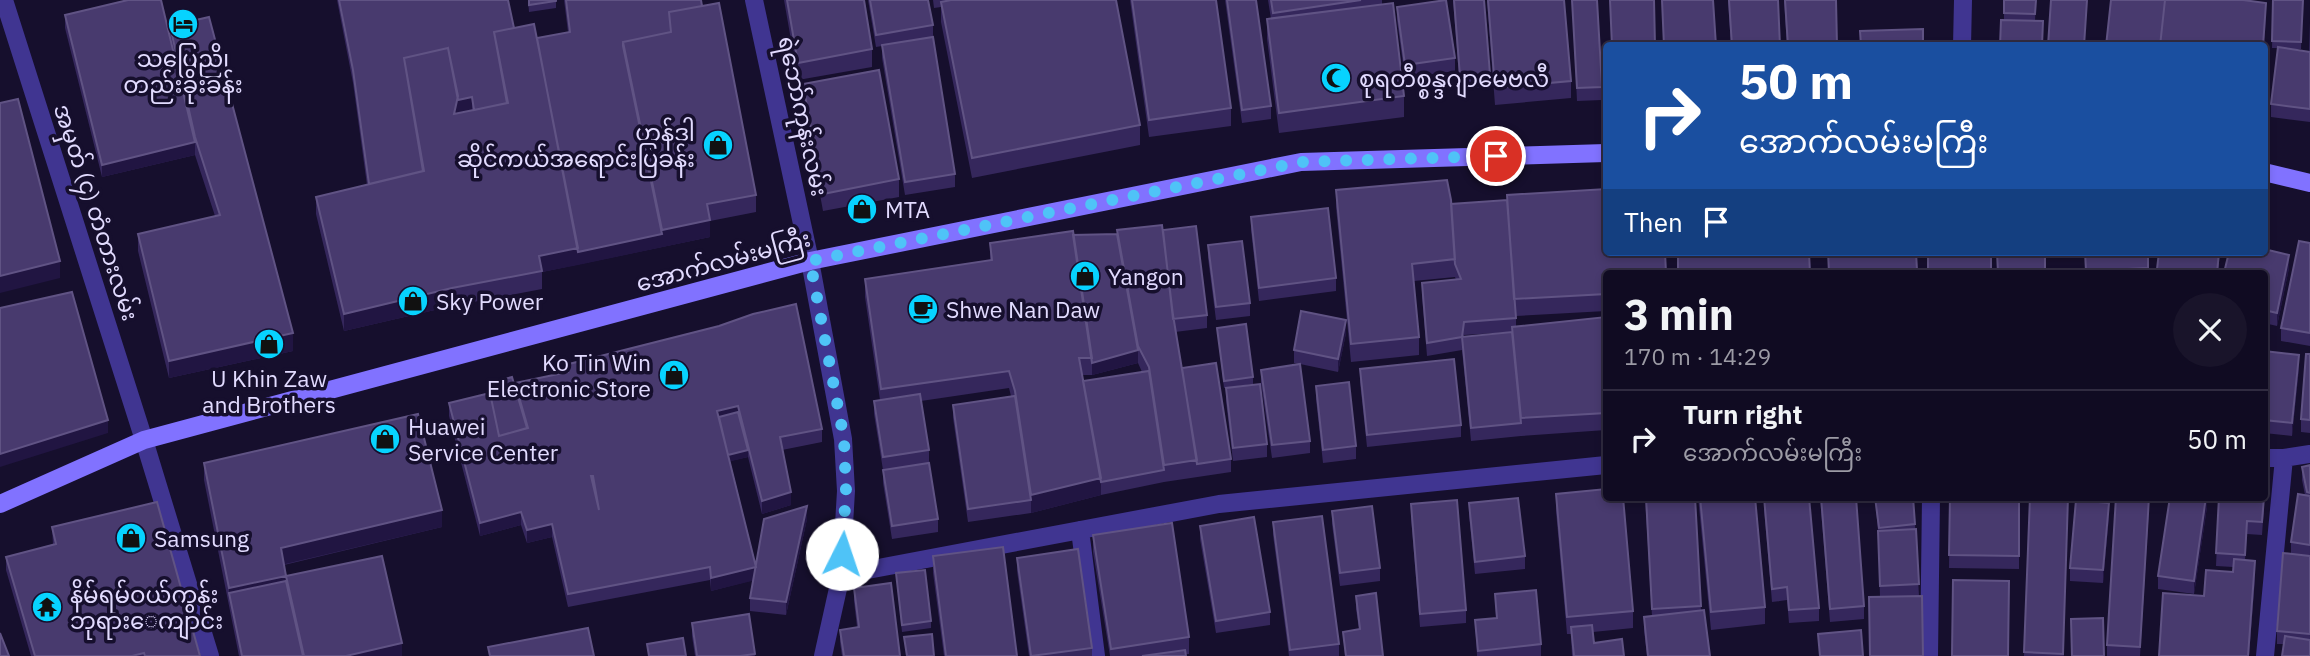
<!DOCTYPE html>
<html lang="en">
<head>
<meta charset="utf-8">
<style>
	:root { --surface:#100b22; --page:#19142a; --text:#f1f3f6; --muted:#9c9ba5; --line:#302b40 }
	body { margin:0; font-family:"IBM Plex Sans","Noto Sans Myanmar",sans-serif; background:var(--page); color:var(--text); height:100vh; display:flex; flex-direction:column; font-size:26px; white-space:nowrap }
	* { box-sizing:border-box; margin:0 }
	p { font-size:23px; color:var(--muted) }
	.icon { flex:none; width:38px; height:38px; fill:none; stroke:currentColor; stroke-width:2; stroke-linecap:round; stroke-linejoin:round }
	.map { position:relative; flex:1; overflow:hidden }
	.drawer { position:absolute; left:1603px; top:270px; width:665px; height:231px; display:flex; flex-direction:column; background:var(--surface); border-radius:7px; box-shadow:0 4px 10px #0003,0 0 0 2px var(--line) }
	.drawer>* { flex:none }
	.hud { position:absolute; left:1603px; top:42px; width:665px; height:214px; border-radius:7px; box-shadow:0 4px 10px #0003,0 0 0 2px var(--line); background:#1a4fa0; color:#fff; overflow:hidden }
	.pin { position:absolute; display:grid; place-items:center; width:60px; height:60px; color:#fff; margin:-30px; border:4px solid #fff; border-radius:50%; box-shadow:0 2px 7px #0007 }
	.me { position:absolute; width:77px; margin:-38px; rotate:4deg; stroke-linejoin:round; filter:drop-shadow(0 0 5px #0008) }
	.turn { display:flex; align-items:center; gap:24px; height:147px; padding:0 21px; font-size:32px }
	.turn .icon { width:91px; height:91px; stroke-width:2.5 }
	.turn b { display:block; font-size:49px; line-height:60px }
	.then { display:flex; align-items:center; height:66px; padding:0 21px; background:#0003; gap:14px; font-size:26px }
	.round { display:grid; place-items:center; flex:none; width:74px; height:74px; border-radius:37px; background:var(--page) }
	.summary { display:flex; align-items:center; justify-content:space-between; height:119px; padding:0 21px }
	h1 { font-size:42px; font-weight:700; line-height:52px }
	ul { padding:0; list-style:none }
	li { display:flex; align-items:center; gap:21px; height:98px; padding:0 21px; border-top:2px solid var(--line) }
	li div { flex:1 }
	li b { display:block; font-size:26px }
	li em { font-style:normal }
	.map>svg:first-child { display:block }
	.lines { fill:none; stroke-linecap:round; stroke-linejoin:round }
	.minor { stroke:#403591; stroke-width:18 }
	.secondary { stroke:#8172ff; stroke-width:18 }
	.wall { fill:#35275c; fill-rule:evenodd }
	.shaded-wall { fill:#211542 }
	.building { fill:#483a6e; stroke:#605384; stroke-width:2; fill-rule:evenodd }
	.route { stroke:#4fc3f7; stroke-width:12; stroke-dasharray:0 21.6 }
	.labels { text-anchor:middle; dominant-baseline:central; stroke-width:7; stroke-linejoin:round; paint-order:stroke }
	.poi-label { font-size:23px; fill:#e2dbff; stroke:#160f2d; text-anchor:start }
	.street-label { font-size:23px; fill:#e2dbff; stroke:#160f2d }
</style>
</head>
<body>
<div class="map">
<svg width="2310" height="656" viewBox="0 0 2310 656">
	<rect width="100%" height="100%" fill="#160f2d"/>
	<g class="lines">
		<path class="minor" d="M4,0L144,440L210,656
			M754,0L810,261L843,439L846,491L841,575L823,656
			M1962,46L1963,0
			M2264,458H2284L2310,454
			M1080,530L1096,656
			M841,575L1219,504L1606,465
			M1929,656L1931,497
			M2265,656L2284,458"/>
		<path class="secondary" d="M2264,172L2310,183
			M0,504L144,440L810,261L1301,162L1606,153"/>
	</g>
	<path class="wall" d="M337,0H508L514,28L537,38L568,32L564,0H701L756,195V212L710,221V237L542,272V289L452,306L344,331L316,214V197L367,185L353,83Z
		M528,0H556V8L529,12Z
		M784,0H864L872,49V67L798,80Z
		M868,0H928L933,25V37L955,174V187L905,195L882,58V46L876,47Z
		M933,0H1116L1140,125V145L972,178L941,22V7L934,8Z
		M1130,0H1216L1231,108V126L1149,137Z
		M1225,0H1256L1271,106V119L1242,123Z
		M1268,0H1382V4L1404,96V117L1279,133L1267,39V19H1271Z
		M1453,0H1484L1490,74V87L1460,89Z
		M1487,0H1564L1571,81V98L1495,105Z
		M1572,0H1597L1602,100L1577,101Z
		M1728,0H1778L1780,46H1731Z
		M1784,0H1836L1837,46H1787Z
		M2004,0H2036L2035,21L2004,20Z
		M2273,0H2303L2301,49H2290L2309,52L2310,22V122L2271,117V104L2278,48H2272Z
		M1397,7L1455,58V71L1405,78L1397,20Z
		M65,15L170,37V26L293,351L169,378L138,251V234L215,216L195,155L102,177L65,28Z
		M803,84L899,179V197L823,211L803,101Z
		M1336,190L1451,204L1606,273V311L1516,316V327L1606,317V430L1521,436L1471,441L1462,350L1427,356L1422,296V283L1456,280L1455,277L1414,281L1419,337V355L1351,362L1336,207ZM1512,332L1464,337V335Z
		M1251,217L1336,278V291L1259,301L1251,230Z
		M1117,230H1163L1207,315V328L1175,332L1182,372L1231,459V472L1164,482L1101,495L1031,513L968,522L953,418V405L1011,396L1009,388L921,401L929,450V463L938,519V532L892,539L883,483V470L924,463L883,470L874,414V401L880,400L865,297V279L990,261V243L1073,235L1117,234ZM1138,363L1142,372L1083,381L1082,375H1092Z
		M2310,243V346L2281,341V328Z
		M1208,245L1250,303V316L1216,320L1208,258Z
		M1828,252H1916L1917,273H1828Z
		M2085,252H2148V273H2086Z
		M2159,252H2220L2218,273H2157Z
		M2289,268L2277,326L2264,323V273Z
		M1217,328L1253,377V384L1224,388Z
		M1346,333L1338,372L1300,364L1310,441V453L1272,458L1261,383V370L1299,364L1294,363V350Z
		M2264,351L2299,368L2292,436L2264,433Z
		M2310,354V433L2301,432V419Z
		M565,365L822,429V442L782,450L791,505L762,514L748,457L730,461L756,566L807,519L786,615L750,611V598L753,580L711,591L710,580L568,607L552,537L527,543L521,525L480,536L449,416V403L487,394V384L515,387V383L565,373Z
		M1360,369L1461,425V437L1367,447L1360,382Z
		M1316,386L1356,446V459L1323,463L1316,399Z
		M1226,388L1267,444V457L1233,461L1226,401Z
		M204,463L442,527L284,565L286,581V576L402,656H239L204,480Z
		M2310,465V656L2283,644H2277V631L2291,554V542L2305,495L2302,480V467Z
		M1556,494L1633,611V628L1593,632L1594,643L1624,656H1572L1571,634H1567L1556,511Z
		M1645,497H1695L1701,611L1710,656H1647L1644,630V617L1652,616Z
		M1698,497H1755L1765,607V624L1711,630Z
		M1764,497L1819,608V621L1789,623L1787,600L1772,602L1764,509Z
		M1820,497H1856L1864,606V619L1830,622Z
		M1875,497H1913L1915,524L1919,596L1880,597L1878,531Z
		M1950,497H2019V569L1949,568Z
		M2030,497L2064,656H2024Z
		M2219,497L2264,507L2262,535L2247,534L2245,560L2255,578L2249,656H2159L2204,596L2233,572V567L2216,566Z
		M1469,503L1525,556V569L1475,574L1469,515Z
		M1411,504L1466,610V623L1420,627L1411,517Z
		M2207,507L2194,594L2158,589V576Z
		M2149,508L2140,656H2107V645Z
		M1332,511L1380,568V581L1340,586L1332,524Z
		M2109,516L2103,583L2070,581V568Z
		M1273,522L1339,644V656H1289L1273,535Z
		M1200,526L1270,612V625L1216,633L1200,539Z
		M52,527L200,656H31L6,570V557L53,545Z
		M1093,535L1189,637V654H1186V656H1110L1093,552Z
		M933,556L1017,656H944L933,573Z
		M1017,558L1092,648V656H1029L1017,571Z
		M896,573L931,621V628L902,632Z
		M854,588L900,656H842L840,642V630L857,627L854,601Z
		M1495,594L1541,644V656H1477L1475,620L1496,618Z
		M1356,596L1383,656H1345L1343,632L1359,629L1356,609Z
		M749,614L755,656H695L692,636V623Z"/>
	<path class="shaded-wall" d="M2266,3V20L2264,46H2263Z
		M458,96L472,97V110L454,114Z
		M195,142V155L102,177V165Z
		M710,220V237L578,265V252L662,234V230Z
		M578,248V265L542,272L539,256Z
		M2289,255V268L2277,326V313Z
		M60,261V278L0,293V276Z
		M452,288V306L344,331V314Z
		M1346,320V333L1338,372V359Z
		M293,333V351L169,378V361Z
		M1138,350V363L1092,375V363Z
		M2299,355V368L2292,436V423Z
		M738,406V419L719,424L717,411Z
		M108,420V433L0,467V454Z
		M748,450V457L728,462V455Z
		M1101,478V495L1031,513V495Z
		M791,492V505L762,514V501Z
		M2149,497V508L2140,656V647Z
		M2207,497V507L2194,594V581Z
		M2109,503V516L2103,583V570Z
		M807,506V519L786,615V602Z
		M442,510V527L281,565V548Z
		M521,512V525L480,536V523Z
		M552,524V537L527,543V530Z
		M2255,561V578L2249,656H2248Z
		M756,567V580L711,591V578Z
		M286,576V594L229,593V588Z
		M402,643V656H346Z"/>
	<path class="building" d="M128,0H161L195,142L102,165L65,15Z
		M339,0H508L514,28L494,32L507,103L474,110L472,97L458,100L448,48L404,58L423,171L369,184L353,70Z
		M529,0H556V1L529,5Z
		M566,0H701L702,6L669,12L671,32L623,42V46L662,234L578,252L537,38L570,32Z
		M787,0H864L872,49L798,63Z
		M870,0H928L933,25L876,35Z
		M951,0H1116L1140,125L972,158L941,2Z
		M1132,0H1216L1231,108L1149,120Z
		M1227,0H1256L1271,106L1242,110Z
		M1271,0H1361L1273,13Z
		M1446,0L1455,58L1405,65L1397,7Z
		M1454,0H1484L1490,74L1460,76Z
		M1488,0H1564L1571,81L1495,88Z
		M1572,0H1597L1602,87L1577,88Z
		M1610,0H1654L1655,46H1612Z
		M1662,0H1713L1716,46H1664Z
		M1729,0H1778L1780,46H1732Z
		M1785,0H1836L1837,46H1788Z
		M2004,0H2036L2035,14L2004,13Z
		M2051,0H2087L2084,46H2048Z
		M2111,0H2165L2160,46H2106Z
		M2165,0H2243L2266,3L2263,46H2160Z
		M2273,0H2303L2301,42L2272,41Z
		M719,3L756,195L707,204L710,220L662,230L623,42L671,32L669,12Z
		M1393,3L1404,96L1279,113L1267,19Z
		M209,17L293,333L169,361L138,234L220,215L195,137L170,26Z
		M2001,20L2043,21L2042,46H2000Z
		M534,24L578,248L539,256L542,271L452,288L344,314L316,197L424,171L404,58L448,48L458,96L454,114L508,103L494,32Z
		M1923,29V46H1861L1860,31Z
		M933,37L955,174L905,182L882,45Z
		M2278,47L2310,52V109L2271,104Z
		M879,70L899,179L823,194L803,84Z
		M18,99L60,261L0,276V103Z
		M1447,180L1451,200L1455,259L1412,264L1419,337L1351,344L1336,190Z
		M1606,189V252H1665L1666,273H1606V294L1514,299L1507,195Z
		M1507,200L1516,318L1464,322L1462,337L1512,332L1521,423L1471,428L1462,337L1427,343L1422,283L1461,279L1455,264L1451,204Z
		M1328,208L1336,278L1259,288L1251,217Z
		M1162,225L1173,315L1197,460L1164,465L1149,367L1138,346L1117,230Z
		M1196,226L1207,315L1173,319L1163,230Z
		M1073,231L1092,358H1079L1101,478L1031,495L1015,391L1009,371L881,389L865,279L992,260L990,243Z
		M1117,234L1138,350L1092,363L1073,235Z
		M1242,241L1250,303L1216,307L1208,245Z
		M2299,241L2310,243V333L2281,328Z
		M2264,249L2289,255L2277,313L2264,310V273H2224L2229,252H2264Z
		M1678,252H1809L1810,273H1678Z
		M1828,252H1916L1917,270L1829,273Z
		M1928,252H1991V273H1928Z
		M1997,252H2045V273H1998Z
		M2085,252H2148V268L2086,271Z
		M2159,252H2219L2217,273H2194L2157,269Z
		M72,292L108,420L0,454V308Z
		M796,304L822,429L780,437L791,492L762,501L738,406L717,411L756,567L711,578L710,567L568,594L552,524L527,530L521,512L480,523L449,403L490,393L499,436L528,428L515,383L568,372L565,365L719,326L753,314ZM591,476H593L599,510Z
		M1301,311L1346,320L1338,359L1294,350Z
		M1606,317V413L1521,418L1512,327Z
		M1246,324L1253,377L1224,381L1217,328Z
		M2264,351L2299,355L2292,423L2264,420Z
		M2306,354H2310V420L2301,419Z
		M1454,359L1461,425L1367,435L1360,369Z
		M1216,363L1231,459L1197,464L1182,368Z
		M1300,364L1310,441L1272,445L1261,370Z
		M1149,371L1164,470L1101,482L1083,381Z
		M512,377L527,428L499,436L490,393H489L487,384Z
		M1349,382L1356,446L1323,450L1316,386Z
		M1260,384L1267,444L1233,448L1226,388Z
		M920,394L929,450L883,457L874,401Z
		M1015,396L1031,500L968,509L953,405Z
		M738,412L748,450L728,455L719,417Z
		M418,414L442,510L281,548L286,576L229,588L204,463Z
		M929,463L938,519L892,526L883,470Z
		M2310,465V493L2307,492L2302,467Z
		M1606,489V497H1623L1633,611L1567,617L1556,494Z
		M2298,494L2310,496V545L2291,542Z
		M1646,497H1695L1701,606L1652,609Z
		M1700,497H1755L1765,607L1711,612Z
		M1764,497H1809L1819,608L1789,610L1787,587L1772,589Z
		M1821,497H1856L1864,606L1830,609Z
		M1875,497H1913L1915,524L1879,528Z
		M1950,497H2019V556L1949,555Z
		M2030,497H2068L2063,654L2024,652Z
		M2116,497H2149L2140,647L2107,645Z
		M2170,497H2206L2194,581L2158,576Z
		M2219,497H2264L2262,522L2247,521L2245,555L2216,553Z
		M1518,498L1525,556L1475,562L1469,503Z
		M1457,500L1466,610L1420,614L1411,504Z
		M2076,500L2109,503L2103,570L2070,568Z
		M157,502L200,656H145L144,653L132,656H35L6,557L56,544L52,527Z
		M807,506L786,602L750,598L764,519Z
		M1372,506L1380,568L1340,573L1332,511Z
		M1322,516L1339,644L1290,650L1273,522Z
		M1254,517L1270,612L1216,621L1200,526Z
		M1172,523L1189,637L1111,649L1093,535Z
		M1916,529L1919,584L1880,586L1878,531Z
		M1003,547L1017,656H946L933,556Z
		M1078,549L1092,648L1031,656L1017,558Z
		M2283,553L2310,556V634L2277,631Z
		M382,556L402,643L346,656H304L286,576Z
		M2234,559L2255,561L2248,656H2159L2163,593L2204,596L2206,570L2233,572Z
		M925,570L931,621L902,625L896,573Z
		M1953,580L2009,581L2008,656H1952Z
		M286,581L303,656H242L229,593Z
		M891,583L900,656H844L840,630L859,627L854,588Z
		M1536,590L1541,644L1478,651L1475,620L1497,618L1495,594Z
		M1376,593L1383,656H1346L1343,632L1360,629L1356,596Z
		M1922,596L1923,656H1870L1869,597Z
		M1704,610L1710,656H1648L1644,617Z
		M749,614L755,654L740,656H697L692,623Z
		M2103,618L2104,656H2072L2071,619Z
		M1592,625L1594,643L1622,639L1624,656H1574L1571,627Z
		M588,628L594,656H490L488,647Z
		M1861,630L1863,656H1820L1818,634Z
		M0,633L9,656H0Z
		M932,634L934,656H907L904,637Z
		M2285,636L2310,640V656H2282Z
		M683,638L686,656H649L647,644Z
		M1185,650L1186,656H1142Z"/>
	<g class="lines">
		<path class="route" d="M842,554L846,491L844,439L810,261L1301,162L1496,156"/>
	</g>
	<defs>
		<g id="hotel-disc" transform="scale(1.575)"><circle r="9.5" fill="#07d3ff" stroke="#160f2d"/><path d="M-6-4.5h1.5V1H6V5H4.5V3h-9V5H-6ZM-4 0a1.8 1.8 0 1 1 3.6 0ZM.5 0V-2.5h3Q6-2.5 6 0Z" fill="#111"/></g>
		<g id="mosque-disc" transform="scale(1.575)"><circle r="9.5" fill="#07d3ff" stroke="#160f2d"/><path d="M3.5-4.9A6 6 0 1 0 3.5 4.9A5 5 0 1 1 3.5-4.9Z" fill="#111"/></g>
		<g id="shop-disc" transform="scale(1.575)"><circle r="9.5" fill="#07d3ff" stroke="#160f2d"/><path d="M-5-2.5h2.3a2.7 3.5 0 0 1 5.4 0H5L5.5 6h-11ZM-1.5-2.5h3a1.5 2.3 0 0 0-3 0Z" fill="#111"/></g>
		<g id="cafe-disc" transform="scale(1.575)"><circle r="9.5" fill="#07d3ff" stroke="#160f2d"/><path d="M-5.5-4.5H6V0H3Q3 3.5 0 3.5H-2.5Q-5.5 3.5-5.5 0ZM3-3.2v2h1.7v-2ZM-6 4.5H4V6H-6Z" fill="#111"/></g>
		<g id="temple-disc" transform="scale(1.575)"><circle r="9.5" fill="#07d3ff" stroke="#160f2d"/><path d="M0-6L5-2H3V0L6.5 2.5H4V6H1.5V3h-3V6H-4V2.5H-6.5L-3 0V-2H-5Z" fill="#111"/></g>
	</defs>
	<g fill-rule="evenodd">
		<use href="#hotel-disc" x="183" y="24"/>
		<use href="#mosque-disc" x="1336" y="78"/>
		<use href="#shop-disc" x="718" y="145"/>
		<use href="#shop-disc" x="862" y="209"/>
		<use href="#shop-disc" x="1085" y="276"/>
		<use href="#shop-disc" x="413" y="301"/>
		<use href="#cafe-disc" x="923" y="309"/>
		<use href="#shop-disc" x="269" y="344"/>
		<use href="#shop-disc" x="674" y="375"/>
		<use href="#shop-disc" x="385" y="439"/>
		<use href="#shop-disc" x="131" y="538"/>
		<use href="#temple-disc" x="47" y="607"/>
	</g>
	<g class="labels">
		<g class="poi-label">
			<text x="183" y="58" text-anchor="middle">သပြေညို<tspan x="183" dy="26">တည်းခိုးခန်း</tspan></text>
			<text x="1359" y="78">စုရတီစ္စန္ဒဂျာမေဗလီ</text>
			<text x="695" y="132" text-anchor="end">ဟွန်ဒါ<tspan x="695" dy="26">ဆိုင်ကယ်အရောင်းပြခန်း</tspan></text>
			<text x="885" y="209">MTA</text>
			<text x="1108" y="276">Yangon</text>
			<text x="436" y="301">Sky Power</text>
			<text x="946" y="309">Shwe Nan Daw</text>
			<text x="651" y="362" text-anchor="end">Ko Tin Win<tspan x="651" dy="26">Electronic Store</tspan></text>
			<text x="269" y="378" text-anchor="middle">U Khin Zaw<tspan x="269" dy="26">and Brothers</tspan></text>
			<text x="408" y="426">Huawei<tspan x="408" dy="26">Service Center</tspan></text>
			<text x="154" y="538">Samsung</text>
			<text x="70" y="594">နိမ်ရမ်ဝယ်ကွန်း<tspan x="70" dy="26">ဘုရားေကျာင်း</tspan></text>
		</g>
		<g class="street-label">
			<text transform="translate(804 116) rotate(78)">ရဲဘော်ကုန်းလမ်း</text>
			<text transform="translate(97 212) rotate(72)">အမှတ် (၄) တံတားလမ်း</text>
			<text transform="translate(723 260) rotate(-15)">အောက်လမ်းမကြီး</text>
		</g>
	</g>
</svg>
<div class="pin" style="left:1496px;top:156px;background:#d93025"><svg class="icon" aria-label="arrive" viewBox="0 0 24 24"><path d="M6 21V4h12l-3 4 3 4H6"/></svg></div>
<svg class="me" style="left:842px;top:554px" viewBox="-20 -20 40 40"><circle r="19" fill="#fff"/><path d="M0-13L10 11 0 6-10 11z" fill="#4fc3f7"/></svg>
<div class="hud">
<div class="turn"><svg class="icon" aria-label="right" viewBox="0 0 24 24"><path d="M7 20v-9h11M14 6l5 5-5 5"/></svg><div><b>50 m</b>အောက်လမ်းမကြီး</div></div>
<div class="then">Then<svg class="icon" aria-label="arrive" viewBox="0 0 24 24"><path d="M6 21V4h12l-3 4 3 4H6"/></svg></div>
</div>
<section class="drawer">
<div class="summary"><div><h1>3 min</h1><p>170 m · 14:29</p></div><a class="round"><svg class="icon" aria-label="close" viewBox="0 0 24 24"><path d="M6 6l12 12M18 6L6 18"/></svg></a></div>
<ul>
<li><svg class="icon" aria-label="right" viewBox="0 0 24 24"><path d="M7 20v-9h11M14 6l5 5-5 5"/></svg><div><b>Turn right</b><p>အောက်လမ်းမကြီး</p></div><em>50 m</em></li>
</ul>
</section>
</div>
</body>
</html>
